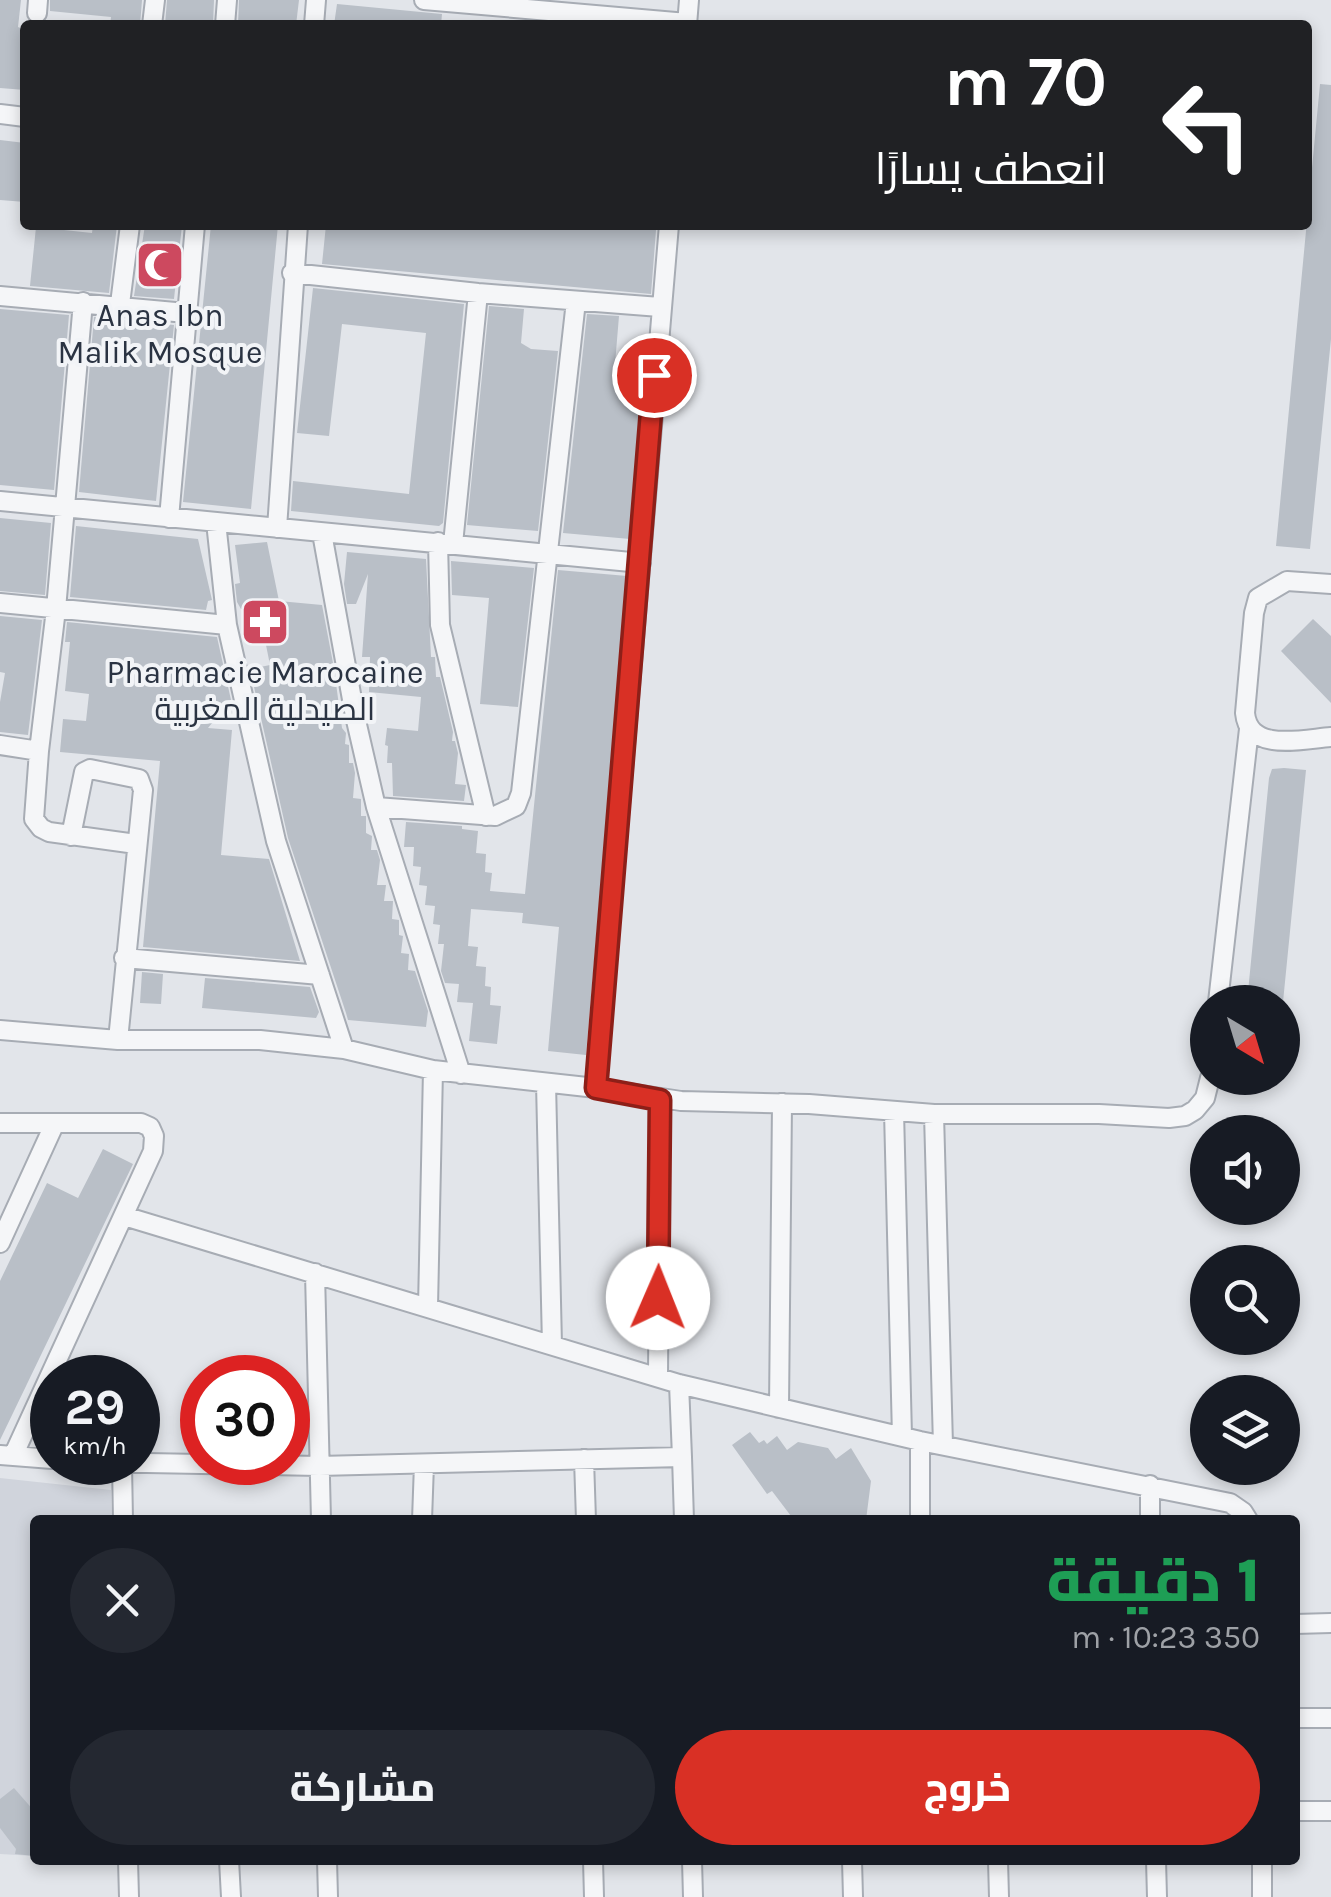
<!DOCTYPE html>
<html lang="ar">
<head>
<meta charset="utf-8">
<style>
	:root { --surface:#171b24; --page:#242831; --text:#f1f3f6; --muted:#9ea1a6; --accent:#d93025 }
	body { margin:0; font-family:Karla,Cairo,sans-serif; background:var(--page); color:var(--text); direction:rtl; height:100vh; display:flex; flex-direction:column; font-size:38px; white-space:nowrap }
	* { box-sizing:border-box; margin:0 }
	p { font-size:32px; color:var(--muted) }
	.icon { flex:none; width:55px; height:55px; fill:none; stroke:currentColor; stroke-width:2; stroke-linecap:round; stroke-linejoin:round }
	.map { position:relative; flex:1; overflow:hidden; direction:ltr }
	.drawer { position:absolute; left:30px; top:1515px; width:1270px; height:350px; display:flex; flex-direction:column; background:var(--surface); border-radius:10px; box-shadow:0 5px 15px #0003; direction:rtl }
	.drawer>* { flex:none }
	.hud { position:absolute; left:20px; top:20px; width:1292px; height:210px; border-radius:10px; box-shadow:0 5px 15px #0003; direction:rtl; background:#202124; color:#fff; overflow:hidden }
	.needle { width:65px; rotate:142deg }
	.fabs { position:absolute; left:1190px; top:985px; display:grid; gap:20px }
	.fabs a { display:grid; place-items:center; width:110px; height:110px; border-radius:50%; background:var(--surface); box-shadow:0 5px 15px #0003; font-size:50px }
	.speed { position:absolute; left:30px; top:1355px; display:flex; gap:20px; font-size:50px; font-weight:700; text-align:center }
	.speed>* { display:grid; place-content:center; width:130px; height:130px; border-radius:50%; background:var(--surface); box-shadow:0 5px 15px #0003; line-height:1 }
	.speed small { font-size:25px; font-weight:400 }
	.speed .limit { border:15px solid #d22; background:#fff; color:#111 }
	.pin { position:absolute; display:grid; place-items:center; width:85px; height:85px; color:#fff; margin:-42px; border:5px solid #fff; border-radius:50%; box-shadow:0 2px 10px #0007 }
	.me { position:absolute; width:110px; margin:-55px; rotate:1deg; stroke-linejoin:round; filter:drop-shadow(0 0 8px #0008) }
	.turn { display:flex; align-items:center; gap:35px; height:210px; padding:0 40px; font-size:45px }
	.turn .icon { width:130px; height:130px; stroke-width:2.5 }
	.turn b { display:block; font-size:70px; line-height:85px }
	.round { display:grid; place-items:center; flex:none; width:105px; height:105px; border-radius:52px; background:var(--page) }
	.headline { display:flex; align-items:center; justify-content:space-between; height:170px; padding:0 40px }
	h1 { font-size:60px; font-weight:800; line-height:75px; color:#1e9e55 }
	.button { display:flex; gap:20px; margin-top:auto; padding:20px 40px }
	.button a { flex:1; height:115px; border-radius:60px; background:var(--accent); color:#fff; font-size:40px; font-weight:800; line-height:115px; text-align:center }
	.button a+a { background:var(--page); color:var(--text) }
	.map>svg:first-child { display:block }
	.built { fill:#d0d4dc }
	.building { fill:#b9bfc7 }
	.lines { fill:none; stroke-linecap:round; stroke-linejoin:round }
	.street-casing { stroke:#a7acb4; stroke-width:22 }
	.street { stroke:#f5f6f8; stroke-width:18 }
	.route-casing { stroke:#8d1f18; stroke-width:25 }
	.route { stroke:#d93025; stroke-width:18 }
	.labels { text-anchor:middle; dominant-baseline:central; stroke-width:8; stroke-linejoin:round; paint-order:stroke }
	.poi-label { font-size:32px; fill:#2a3342; stroke:#f2f4f7 }
</style>
</head>
<body>
<div class="map">
<svg width="1331" height="1897" viewBox="0 0 1331 1897">
	<rect width="100%" height="100%" fill="#e2e5ea"/>
	<path class="built" d="M0,1478L111,1490L112,1520H35V1856L0,1854Z"/>
	<path class="building" d="M0,0H21L18,27L25,30V90L0,88Z
		M50,0H142L140,25H110L111,17L50,11Z
		M167,0H214L213,25H165Z
		M239,0H299L296,25H238Z
		M337,4L442,14L441,25H334Z
		M1320,84L1331,85V339L1310,549L1276,546Z
		M0,140L25,143V202L0,200Z
		M93,225H117L109,293L30,286L36,227L92,233Z
		M145,225H182L174,299L134,296Z
		M211,225H278L251,509L183,502Z
		M326,225H622L656,230L651,294L322,264Z
		M313,288L464,304L443,523L439,526L291,511L293,481L409,494L426,333L342,324L329,436L297,433Z
		M489,306L524,309L521,343L531,349L558,351L538,531L467,525Z
		M0,309L69,315L54,490L0,485Z
		M587,314L619,316L615,364L645,366L630,539L563,533Z
		M94,317L174,325L156,501L79,492Z
		M0,518L51,523L45,595L0,591Z
		M76,526L198,539L212,600L208,601L206,610L70,597Z
		M267,542L279,601L322,605L333,663L332,675L335,676L342,728L346,733L345,744L349,745V763H353L355,773L353,798L361,799V816H366V833L372,836L371,850H377L380,860L377,885H386L384,901H393L392,919L399,920V935L403,936L401,953L409,954L408,970L415,971L428,1011L426,1027L348,1020L346,1013L288,838L250,669L270,665L263,630L253,631L250,608L241,609L237,602L235,584L240,583L235,545Z
		M347,552L426,559L431,657H435L436,677H440L453,732L452,741H455L458,753L455,784L466,785L464,801L393,796L392,763H387L388,746L385,745L387,728L418,731L421,697L369,692L370,657H362L368,574L356,604H347L344,584Z
		M451,561L534,568L518,707L480,704L489,598L452,595Z
		M558,570L627,576L586,1055L548,1051L559,927L522,923L523,913L471,909L468,946L478,947L476,966L486,967L485,986L491,987L490,1005L501,1006L497,1044L469,1041L473,1003L457,1002L459,984L445,983L441,971L444,944H438L440,925L433,924L435,906L425,905L427,886L419,885L421,867L413,866L414,847H404L406,822L462,826V829L478,831L476,853L486,854L485,872L492,873L490,891L525,894Z
		M0,616L42,620L28,735L0,732V702L5,673L0,672Z
		M1313,619L1331,636V703L1281,651Z
		M67,622L217,637L231,700L208,728L232,730L221,855L269,859L300,961L143,947L160,761L60,752L63,719L86,721L89,694L65,691L70,642H65Z
		M1284,768L1306,770L1283,1002H1247L1269,778L1272,769Z
		M142,972L163,974L161,1004L140,1003Z
		M205,978L310,987L319,1012L316,1018L202,1008Z
		M103,1149L133,1164L0,1440V1281L47,1183L78,1198Z
		M750,1432L759,1443L764,1440L767,1444L777,1436L787,1450L798,1442L828,1448L836,1459L851,1448L871,1481L866,1520H794L772,1491L767,1494L732,1445Z
		M14,1788L35,1812V1856L15,1854L16,1849L0,1828V1799Z"/>
	<g class="lines">
		<g class="street-casing">
			<path id="street" d="M424,0L687,23
				M37,13L38,0
				M152,25L155,0
				M225,25L227,0
				M314,25L316,0
				M687,25L689,0
				M0,114L25,117
				M292,273L478,293L660,307
				M0,296L186,313
				M83,302L56,609L39,751L34,819L41,828L49,832L136,844
				M120,304L130,225
				M0,501L641,563
				M169,518L195,225
				M216,522L227,625L276,841L344,1049
				M277,528L298,225
				M322,533L355,716L376,807L461,1074
				M438,542L440,625L486,816
				M453,544L478,293
				M1331,584L1287,581L1258,598L1254,613L1245,713C1249,753 1303,739 1331,737
				M0,603L227,625
				M0,745L39,751
				M376,807L495,816L516,806L521,793L576,301
				M124,958L320,975
				M1218,1002L1249,729
				M0,1030L118,1040L143,790L139,779L90,769L84,772L71,836
				M118,1040H260L344,1049L433,1070L596,1088L669,225
				M546,1083L552,1345
				M596,1088L681,1101L809,1104L934,1114H1099L1169,1118L1185,1116L1195,1110L1205,1098L1210,1078
				M894,1111L902,1436
				M934,1114L943,1445
				M0,1123H141L150,1127L154,1136L153,1151L13,1456
				M124,1216L679,1384L920,1441L1230,1503L1243,1512L1248,1520
				M0,1243L54,1125
				M315,1273L321,1520
				M428,1307L433,1070
				M658,1377L660,1099
				M779,1408L782,1103
				M0,1455L52,1459
				M682,1457L684,1520
				M584,1459L586,1520
				M92,1462L319,1466L682,1457L679,1384
				M122,1465L123,1520
				M422,1520L424,1464
				M920,1520V1441
				M1150,1520V1485
				M1295,1624L1331,1623
				M1295,1718H1331
				M1295,1811H1331
				M128,1860L129,1897
				M229,1860L231,1897
				M327,1860L328,1897
				M593,1860L594,1897
				M692,1860L693,1897
				M852,1860L853,1897
				M998,1860L999,1897
				M1156,1860L1157,1897
				M1262,1860V1897"/>
		</g>
		<use href="#street" class="street"/>
	</g>
	<g class="lines">
		<g class="route-casing">
			<path id="route" d="M654,375L596,1088L660,1100L658,1298"/>
		</g>
		<use href="#route" class="route"/>
	</g>
	<defs>
		<g id="mosque-square" transform="scale(2.5)"><rect x="-9" y="-9" width="18" height="18" rx="4" fill="#cd495f" stroke="#f2f4f7"/><path d="M3.5-4.9A6 6 0 1 0 3.5 4.9A5 5 0 1 1 3.5-4.9Z" fill="#fff"/></g>
		<g id="pharmacy-square" transform="scale(2.5)"><rect x="-9" y="-9" width="18" height="18" rx="4" fill="#cd495f" stroke="#f2f4f7"/><path d="M-2-6h4v4h4v4h-4v4h-4v-4h-4v-4h4Z" fill="#fff"/></g>
	</defs>
	<g fill-rule="evenodd">
		<use href="#mosque-square" x="160" y="265"/>
		<use href="#pharmacy-square" x="265" y="622"/>
	</g>
	<g class="labels">
		<g class="poi-label">
			<text x="160" y="315">Anas Ibn<tspan x="160" dy="37">Malik Mosque</tspan></text>
			<text x="265" y="672">Pharmacie Marocaine<tspan x="265" dy="37">الصيدلية المغربية</tspan></text>
		</g>
	</g>
</svg>
<div class="fabs">
<a><svg class="needle" viewBox="-14 -14 28 28"><path d="M0-13l5 13h-10z" fill="#e53935"/><path d="M0 13l5-13h-10z" fill="#9ea1a6"/></svg></a>
<a><svg class="icon" aria-label="sound" viewBox="0 0 24 24"><path d="M4 9h4l5-4v14l-5-4H4zM17 9q2 3 0 6"/></svg></a>
<a><svg class="icon" aria-label="search" viewBox="0 0 24 24"><circle cx="10" cy="10" r="6"/><path d="M15 15l6 6"/></svg></a>
<a><svg class="icon" aria-label="layers" viewBox="0 0 24 24"><path d="M12 4l9 5-9 5-9-5zM3 14l9 5 9-5"/></svg></a>
</div>
<div class="speed"><div>29<small>km/h</small></div><div class="limit">30</div></div>
<div class="pin" style="left:654px;top:375px;background:#d93025"><svg class="icon" aria-label="arrive" viewBox="0 0 24 24"><path d="M6 21V4h12l-3 4 3 4H6"/></svg></div>
<svg class="me" style="left:658px;top:1298px" viewBox="-20 -20 40 40"><circle r="19" fill="#fff"/><path d="M0-13L10 11 0 6-10 11z" fill="#d93025"/></svg>
<div class="hud">
<div class="turn"><svg class="icon" aria-label="left" viewBox="0 0 24 24"><path d="M17 20v-9H6M10 6l-5 5 5 5"/></svg><div><b>70 m</b>انعطف يسارًا</div></div>
</div>
<section class="drawer">
<div class="headline"><div><h1>1 دقيقة</h1><p>350 m · 10:23</p></div><a class="round"><svg class="icon" aria-label="close" viewBox="0 0 24 24"><path d="M6 6l12 12M18 6L6 18"/></svg></a></div>
<div class="button"><a>خروج</a><a>مشاركة</a></div>
</section>
</div>
</body>
</html>
